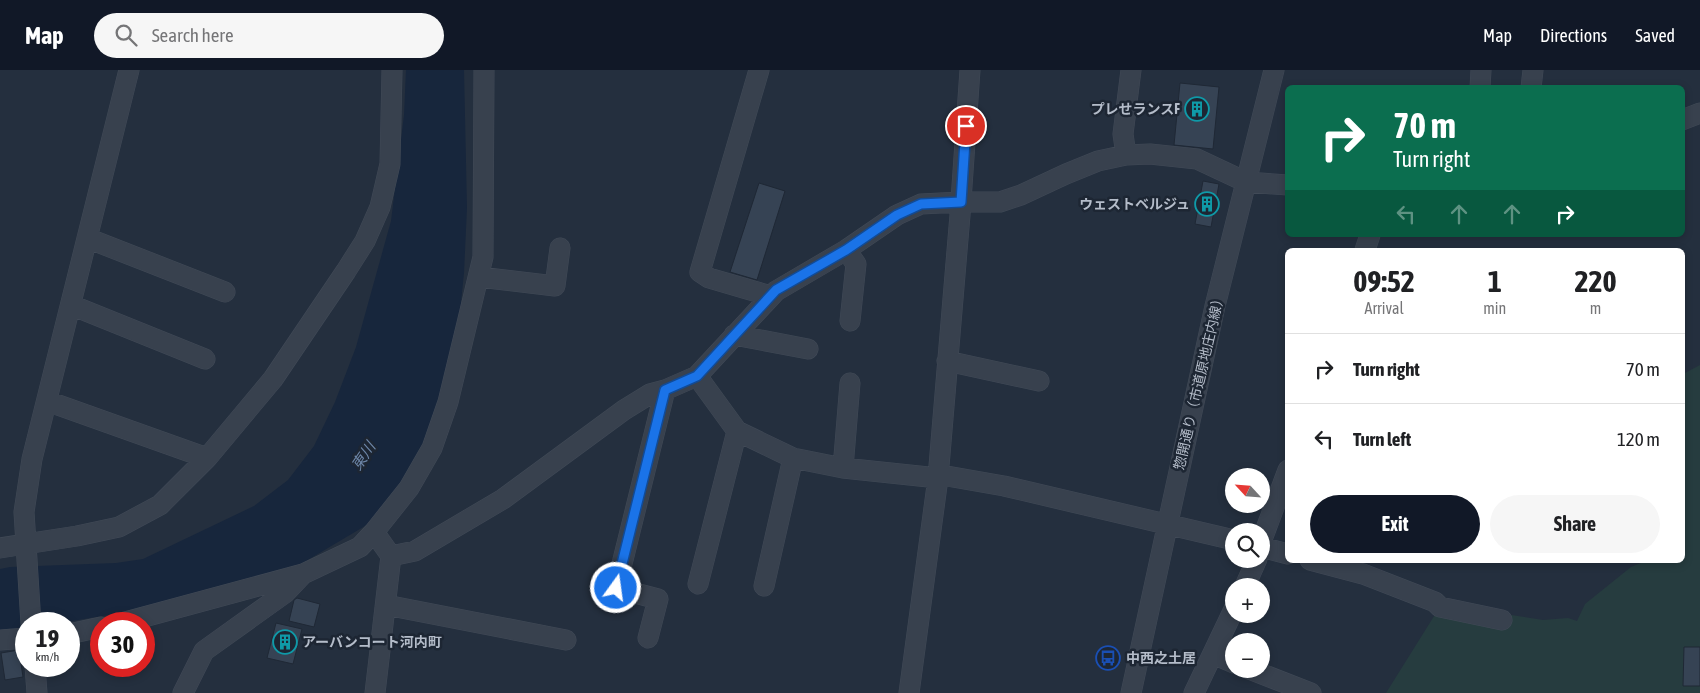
<!DOCTYPE html>
<html lang="en">
<head>
<meta charset="utf-8">
<style>
	:root { --surface:#fff; --page:#f6f6f6; --text:#202124; --muted:#757577; --line:#e0e0e0; --accent:#111827 }
	body { margin:0; font-family:"Asap Condensed","Noto Sans JP",sans-serif; background:var(--page); color:var(--text); height:100vh; display:flex; flex-direction:column; font-size:19px; white-space:nowrap }
	* { box-sizing:border-box; margin:0 }
	p { font-size:16px; color:var(--muted) }
	.icon { flex:none; width:28px; height:28px; fill:none; stroke:currentColor; stroke-width:2; stroke-linecap:round; stroke-linejoin:round }
	.map { position:relative; flex:1; overflow:hidden }
	.details { position:absolute; left:1285px; top:178px; width:400px; height:315px; display:flex; flex-direction:column; background:var(--surface); border-radius:8px; box-shadow:0 2px 8px #0003 }
	.details>* { flex:none }
	.top-card { position:absolute; left:1285px; top:15px; width:400px; height:152px; border-radius:8px; box-shadow:0 2px 8px #0003; background:#0b6e4f; color:#fff; overflow:hidden }
	.needle { width:32px; rotate:296deg }
	.buttons { position:absolute; left:1225px; top:398px; display:grid; gap:10px }
	.buttons a { display:grid; place-items:center; width:45px; height:45px; border-radius:50%; background:var(--surface); box-shadow:0 2px 8px #0003; font-size:25px }
	.speed { position:absolute; left:15px; top:542px; display:flex; gap:10px; font-size:25px; font-weight:700; text-align:center }
	.speed>* { display:grid; place-content:center; width:65px; height:65px; border-radius:50%; background:var(--surface); box-shadow:0 2px 8px #0003; line-height:1 }
	.speed small { font-size:12px; font-weight:400 }
	.speed .limit { border:8px solid #d22; background:#fff; color:#111 }
	.pin { position:absolute; display:grid; place-items:center; width:42px; height:42px; color:#fff; margin:-21px; border:2px solid #fff; border-radius:50%; box-shadow:0 1px 5px #0007 }
	.me { position:absolute; width:55px; margin:-28px; rotate:14deg; stroke-linejoin:round; filter:drop-shadow(0 0 4px #0008) }
	.turn { display:flex; align-items:center; gap:18px; height:105px; padding:0 25px; font-size:22px }
	.turn .icon { width:65px; height:65px; stroke-width:2.5 }
	.turn b { display:block; font-size:35px; line-height:42px }
	.lanes { display:flex; align-items:center; height:48px; padding:0 25px; background:#0003; justify-content:center; gap:25px; direction:ltr }
	.lanes .off { opacity:.35 }
	.eta { display:flex; justify-content:space-evenly; align-items:center; height:85px; text-align:center }
	.eta b { font-size:30px; font-weight:700; line-height:35px }
	.cta { display:flex; gap:10px; margin-top:auto; padding:10px 25px }
	.cta a { flex:1; height:58px; border-radius:30px; background:var(--accent); color:#fff; font-size:20px; font-weight:700; line-height:58px; text-align:center }
	.cta a+a { background:var(--page); color:var(--text) }
	ul { padding:0; list-style:none }
	li { display:flex; align-items:center; gap:15px; height:70px; padding:0 25px; border-top:1px solid var(--line) }
	li div { flex:1 }
	li b { display:block; font-size:19px }
	li em { font-style:normal }
	header { display:flex; align-items:center; gap:30px; box-sizing:border-box; height:70px; padding:0 25px; background:var(--accent); color:#fff }
	header strong { font-size:24px }
	nav { display:flex; gap:28px; margin-inline-start:auto; font-size:18px }
	.search { width:350px; height:45px; background:var(--page); display:flex; align-items:center; gap:12px; box-sizing:border-box; padding:0 18px; border-radius:28px; color:var(--muted); font-size:19px }
	.map>svg:first-child { display:block }
	.green { fill:#263c3f }
	.water { fill:#17263c }
	.building { fill:#364354; stroke:#1f2835 }
	.lines { fill:none; stroke-linecap:round; stroke-linejoin:round }
	.minor-casing { stroke:#414a57; stroke-width:21 }
	.minor { stroke:#38414e; stroke-width:20 }
	.route-casing { stroke:#114b97; stroke-width:12 }
	.route { stroke:#1a73e8; stroke-width:9 }
	.labels { text-anchor:middle; dominant-baseline:central; stroke-width:5; stroke-linejoin:round; paint-order:stroke }
	.poi-label { font-size:14px; font-weight:bold; fill:#b4bcc9; stroke:#1d2633; text-anchor:end }
	.street-label { font-size:14px; fill:#b4bcc9; stroke:#1d2633 }
	.water-label { font-size:15px; font-style:italic; fill:#6d86a8; stroke:#1d2633 }
</style>
</head>
<body>
<header>
<strong>Map</strong>
<div class="search"><svg class="icon" aria-label="search" viewBox="0 0 24 24"><circle cx="10" cy="10" r="6"/><path d="M15 15l6 6"/></svg>Search here</div>
<nav><a>Map</a><a>Directions</a><a>Saved</a></nav>
</header>
<div class="map">
<svg width="1700" height="623" viewBox="0 0 1700 623">
	<rect width="100%" height="100%" fill="#242f3e"/>
	<path class="green" d="M1700,295V623H1386L1436,543L1505,544L1543,550L1568,548L1577,551L1585,534L1631,497L1648,490H1682L1683,304Z"/>
	<path class="water" d="M406,0H464L467,138L464,203L460,242L438,348L404,411L370,453L291,500L175,534L54,554H26V558L0,561V499L10,497L116,493L143,489L254,436L288,410L314,376L335,332L356,277L391,151L404,45Z"/>
	<path class="building" d="M1180,13L1219,17L1213,79L1174,75Z
		M1203,111L1219,114L1211,157L1195,154Z
		M759,113L785,121L757,210L730,202Z
		M297,528L320,534L314,557L289,551L294,530Z
		M276,553L302,559L293,594L267,588Z
		M1684,577H1700V616H1683Z
		M19,580L23,607L5,610L1,583Z"/>
	<g class="lines">
		<g class="minor-casing">
			<path id="minor" d="M759,0L700,202L709,208L771,226
				M1480,18L1481,0
				M1531,18L1533,0
				M1682,50L1700,43
				M1126,85L1123,64L1131,0
				M87,168L225,222
				M846,180L856,194L850,251
				M1365,180L1370,165
				M479,207L555,216L560,178
				M71,235L205,289
				M734,265L808,279
				M947,291L1039,311
				M697,306L737,361L793,388L843,398L938,408L947,406L1004,416L1234,470
				M47,331L207,388
				M843,398L850,313
				M374,462L391,486L375,623
				M1261,472L1288,400
				M1261,477L1288,484
				M0,478L77,466L119,457L160,435L207,388L273,309L346,201L365,171L380,137L390,94L392,0
				M391,486L415,481L503,429L624,340L650,324L665,320L697,306L776,221L846,180L897,145L921,134L961,132H1000L1021,125L1066,104L1098,91L1126,85L1150,84L1197,89L1246,112L1288,115
				M1310,490L1363,504L1435,532L1440,537L1502,550
				M698,514L737,361
				M764,516L793,388
				M1245,516L1257,489
				M386,535L566,570
				M31,554L24,442L32,389L129,0
				M118,554L303,504L360,477L374,462L409,418L432,378L448,332L483,187L484,0
				M69,564L101,557
				M648,568L658,529L616,518L665,320
				M0,570L26,568
				M1213,584L1234,593
				M35,596L37,623
				M1249,599L1311,623
				M183,623L204,581L285,523L303,504
				M909,623L938,408L960,145L970,0
				M1131,623L1215,236L1274,0
				M1194,623L1234,539"/>
		</g>
		<use href="#minor" class="minor"/>
	</g>
	<g class="lines">
		<g class="route-casing">
			<path id="route" d="M616,518L665,320L697,306L776,220L846,180L897,145L921,134L961,132L966,56"/>
		</g>
		<use href="#route" class="route"/>
	</g>
	<defs>
		<g id="building-ring" transform="scale(1.25)"><circle r="9.5" fill="#1d2633" stroke="#0f9aa8" stroke-width="1.5"/><path d="M-4-6H4V6H1V3H-1V6H-4ZM-2.5-4.3h1.7v1.8h-1.7ZM.8-4.3h1.7v1.8H.8ZM-2.5-1h1.7V.8h-1.7ZM.8-1h1.7V.8H.8Z" fill="#0f9aa8"/></g>
		<g id="bus-ring" transform="scale(1.25)"><circle r="9.5" fill="#1d2633" stroke="#1a4fb4" stroke-width="1.5"/><path d="M-5-6H5V4H4V6H2V4H-2V6H-4V4H-5ZM-3.5-4V0h7V-4ZM-3.5 1.2v1.5H-2V1.2ZM2 1.2v1.5H3.5V1.2Z" fill="#1a4fb4"/></g>
	</defs>
	<g fill-rule="evenodd">
		<use href="#building-ring" x="1197" y="39"/>
		<use href="#building-ring" x="1207" y="134"/>
		<use href="#building-ring" x="285" y="572"/>
		<use href="#bus-ring" x="1108" y="588"/>
	</g>
	<g class="labels">
		<g class="poi-label">
			<text x="1180" y="39">プレせランスF</text>
			<text x="1190" y="134">ウェストベルジュ</text>
			<text x="302" y="572" text-anchor="start">アーバンコート河内町</text>
			<text x="1126" y="588" text-anchor="start">中西之土居</text>
		</g>
		<g class="street-label">
			<text transform="translate(1199 311) rotate(-77)">惣開通り（市道原地庄内線）</text>
		</g>
		<g class="water-label">
			<text transform="translate(363 386) rotate(-56)">東川</text>
		</g>
	</g>
</svg>
<div class="buttons">
<a><svg class="needle" viewBox="-14 -14 28 28"><path d="M0-13l5 13h-10z" fill="#e53935"/><path d="M0 13l5-13h-10z" fill="#757577"/></svg></a>
<a><svg class="icon" aria-label="search" viewBox="0 0 24 24"><circle cx="10" cy="10" r="6"/><path d="M15 15l6 6"/></svg></a>
<a>+</a>
<a>−</a>
</div>
<div class="speed"><div>19<small>km/h</small></div><div class="limit">30</div></div>
<div class="pin" style="left:966px;top:56px;background:#d93025"><svg class="icon" aria-label="arrive" viewBox="0 0 24 24"><path d="M6 21V4h12l-3 4 3 4H6"/></svg></div>
<svg class="me" style="left:616px;top:518px" viewBox="-20 -20 40 40"><circle r="17" fill="#1a73e8" stroke="#fff" stroke-width="3"/><path d="M0-11L8 9 0 5-8 9z" fill="#fff"/></svg>
<div class="top-card">
<div class="turn"><svg class="icon" aria-label="right" viewBox="0 0 24 24"><path d="M7 20v-9h11M14 6l5 5-5 5"/></svg><div><b>70 m</b>Turn right</div></div>
<div class="lanes"><svg class="icon off" aria-label="left" viewBox="0 0 24 24"><path d="M17 20v-9H6M10 6l-5 5 5 5"/></svg><svg class="icon off" aria-label="ahead" viewBox="0 0 24 24"><path d="M12 20V5M6 11l6-6 6 6"/></svg><svg class="icon off" aria-label="ahead" viewBox="0 0 24 24"><path d="M12 20V5M6 11l6-6 6 6"/></svg><svg class="icon" aria-label="right" viewBox="0 0 24 24"><path d="M7 20v-9h11M14 6l5 5-5 5"/></svg></div>
</div>
<section class="details">
<div class="eta">
<div><b>09:52</b><p>Arrival</p></div>
<div><b>1</b><p>min</p></div>
<div><b>220</b><p>m</p></div>
</div>
<ul>
<li><svg class="icon" aria-label="right" viewBox="0 0 24 24"><path d="M7 20v-9h11M14 6l5 5-5 5"/></svg><div><b>Turn right</b></div><em>70 m</em></li>
<li><svg class="icon" aria-label="left" viewBox="0 0 24 24"><path d="M17 20v-9H6M10 6l-5 5 5 5"/></svg><div><b>Turn left</b></div><em>120 m</em></li>
</ul>
<div class="cta"><a>Exit</a><a>Share</a></div>
</section>
</div>
</body>
</html>
